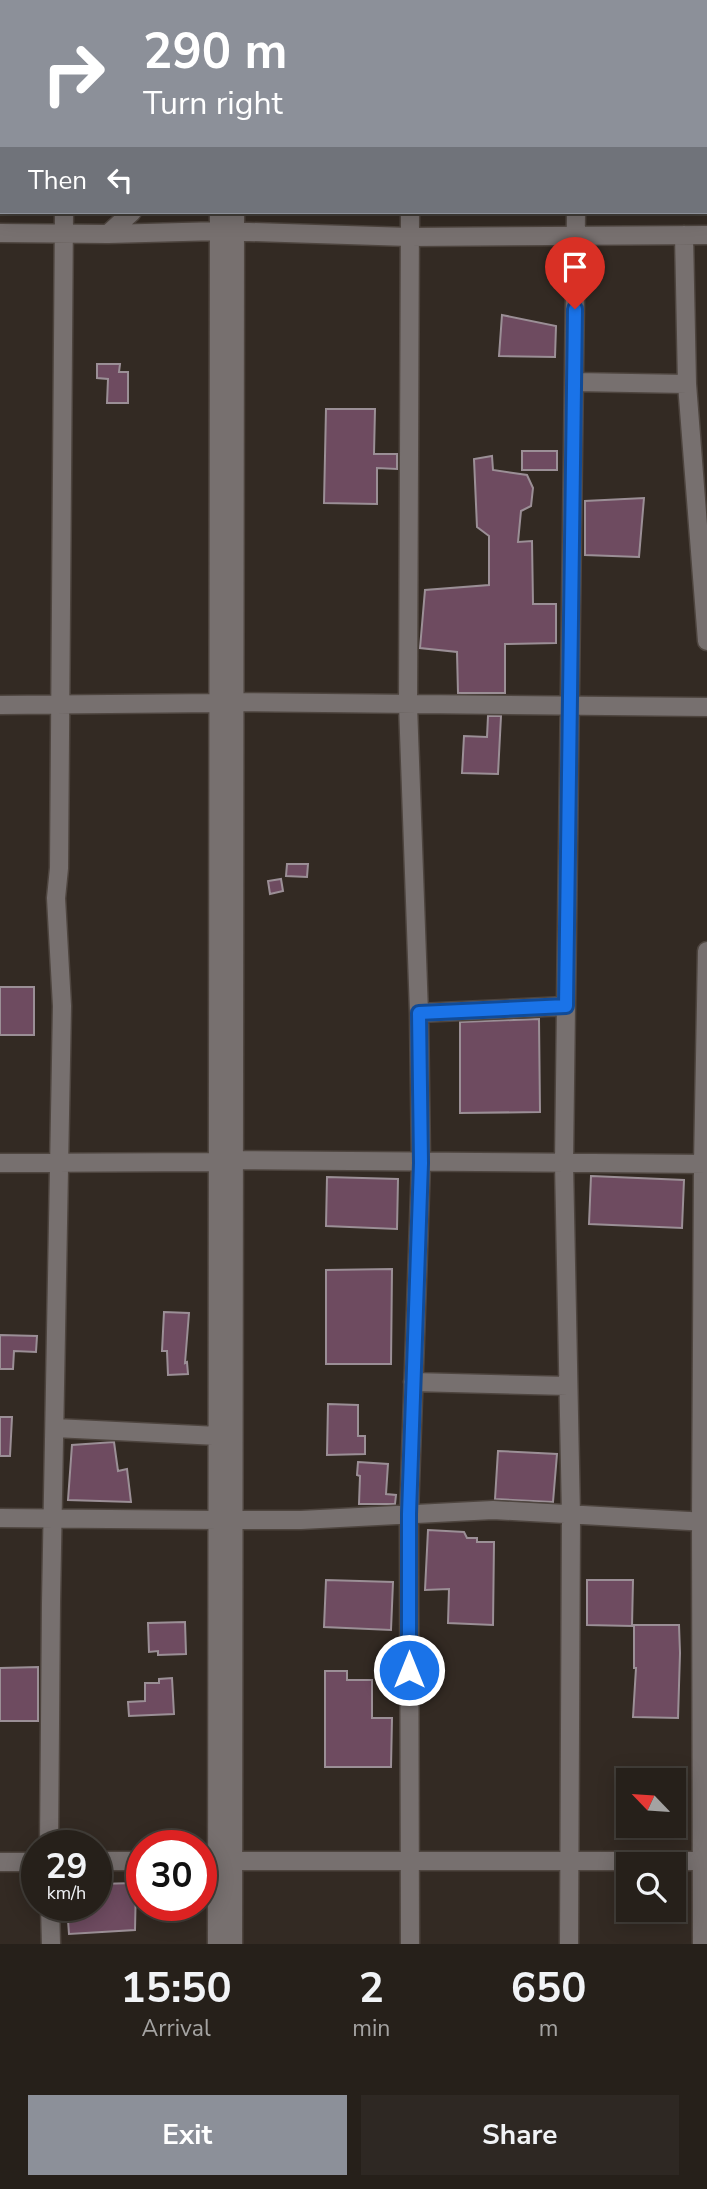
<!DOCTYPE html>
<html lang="en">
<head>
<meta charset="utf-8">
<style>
	:root { --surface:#26201a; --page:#2e2823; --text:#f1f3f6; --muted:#a4a3a2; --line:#423e39; --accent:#8c9099 }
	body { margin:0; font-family:"Nunito Sans",sans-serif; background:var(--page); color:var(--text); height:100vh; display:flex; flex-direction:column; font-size:26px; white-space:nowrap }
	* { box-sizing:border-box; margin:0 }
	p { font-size:23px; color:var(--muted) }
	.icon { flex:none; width:38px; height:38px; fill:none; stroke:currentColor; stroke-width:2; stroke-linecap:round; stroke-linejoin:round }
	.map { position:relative; height:1944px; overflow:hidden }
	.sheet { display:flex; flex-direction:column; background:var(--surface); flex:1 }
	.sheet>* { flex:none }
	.guide { position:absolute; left:0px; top:0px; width:707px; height:214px; box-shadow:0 4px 18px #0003,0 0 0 2px var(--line); background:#8c9099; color:#fff; overflow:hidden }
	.needle { width:46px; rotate:295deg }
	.tools { position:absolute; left:616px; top:1768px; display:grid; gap:14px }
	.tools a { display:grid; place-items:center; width:70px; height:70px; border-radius:0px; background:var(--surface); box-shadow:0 4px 18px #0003,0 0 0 2px var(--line); font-size:35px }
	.speed { position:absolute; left:21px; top:1830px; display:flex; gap:14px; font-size:35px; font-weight:700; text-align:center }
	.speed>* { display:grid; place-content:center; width:91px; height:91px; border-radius:50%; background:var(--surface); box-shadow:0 4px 18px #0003,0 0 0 2px var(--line); line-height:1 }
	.speed small { font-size:18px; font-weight:400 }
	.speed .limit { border:10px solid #d22; background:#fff; color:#111 }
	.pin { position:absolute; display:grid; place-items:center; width:60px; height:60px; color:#fff; margin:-72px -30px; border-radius:50% 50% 50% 0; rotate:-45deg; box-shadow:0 0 7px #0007 }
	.pin .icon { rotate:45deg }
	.me { position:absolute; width:77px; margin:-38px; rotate:0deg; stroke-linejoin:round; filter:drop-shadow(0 0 5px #0008) }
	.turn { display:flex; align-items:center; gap:24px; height:147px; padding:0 28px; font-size:32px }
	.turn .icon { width:91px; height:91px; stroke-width:2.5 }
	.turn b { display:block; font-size:49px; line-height:60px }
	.then { display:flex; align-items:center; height:66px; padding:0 28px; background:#0003; gap:14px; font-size:26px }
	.eta { display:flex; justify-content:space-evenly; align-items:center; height:119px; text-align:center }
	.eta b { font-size:42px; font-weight:700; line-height:49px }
	.action { display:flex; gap:14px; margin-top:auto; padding:14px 28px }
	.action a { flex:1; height:80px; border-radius:0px; background:var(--accent); color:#fff; font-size:28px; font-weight:700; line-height:80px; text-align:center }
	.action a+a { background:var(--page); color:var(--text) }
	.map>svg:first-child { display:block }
	.building { fill:#6e4b60; stroke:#9b8f96; stroke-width:2 }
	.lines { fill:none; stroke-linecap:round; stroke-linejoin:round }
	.minor-casing { stroke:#4e453f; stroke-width:21 }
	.minor { stroke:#77706f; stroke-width:18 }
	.route-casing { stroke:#114b97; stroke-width:18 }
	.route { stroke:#1a73e8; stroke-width:12 }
</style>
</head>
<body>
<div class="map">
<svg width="707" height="1944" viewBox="0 0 707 1944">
	<rect width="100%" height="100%" fill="#332a23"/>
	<path class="building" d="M502,315L556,326L555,357L499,356Z
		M97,364H120L119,372H128V403H107L108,379L97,378Z
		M326,409H375L374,454H397V469L377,468V504L324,503Z
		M522,451H557V470H522Z
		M492,456L493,470L527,475L533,488L531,506L521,511L518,542L532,541L533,604H556V643L505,644V693H458L457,652L420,648L425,590L489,585V536L477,527L474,459Z
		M644,498L639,557L585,555V501Z
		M488,716H501L498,774L462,773L464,736L487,737Z
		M287,864H308L307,877L286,876Z
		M281,879L283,891L270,894L268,881Z
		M0,987H34V1035H0Z
		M539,1019L540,1112L460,1113V1022Z
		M591,1176L684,1180L682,1228L589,1224Z
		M327,1177L398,1179L397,1229L326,1226Z
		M392,1269L391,1364H326V1270Z
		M164,1312L189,1313L185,1363L187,1362L188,1374L168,1375L167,1351H162Z
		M0,1335L37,1336L36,1352L14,1351L13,1369H0Z
		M328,1404L358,1405V1436H365V1454L327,1455Z
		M0,1417H12L10,1456H0Z
		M114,1442L118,1471L127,1469L131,1502L68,1500L72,1445Z
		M498,1451L557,1454L553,1502L495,1499Z
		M358,1462L388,1464L386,1494L396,1495L395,1504H359L360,1476L357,1475Z
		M428,1530L464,1532L467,1538H477V1542H494L493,1625L448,1623L449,1589L425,1590Z
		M326,1580L393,1582L391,1630L324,1627Z
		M587,1580H633L632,1626L587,1625Z
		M185,1622L186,1654L158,1655V1651L149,1652L148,1623Z
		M634,1625H679L680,1653L678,1718L633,1717L636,1668H634Z
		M38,1667V1721H0V1668Z
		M325,1671H347V1680H372V1718H392L391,1767H325Z
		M172,1678L174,1714L129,1716L128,1702L145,1701V1683H159V1679Z
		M136,1883L135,1930L69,1934L67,1906H96V1884Z"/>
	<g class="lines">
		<g class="minor-casing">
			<path id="minor" d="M58,0V2
				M136,0L219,2
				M696,0L697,2
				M235,2V0
				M412,2V0
				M573,2V0
				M705,24L707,29
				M410,212L408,705L419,1013L421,1163L409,1514L410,1944
				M0,233L108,234L220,231L409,237L707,235
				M108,234L132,212
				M684,235L687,384L707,641
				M575,382L687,384
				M235,702L707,707
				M0,705L219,703
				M419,1013L566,1006
				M234,1160L707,1164
				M0,1163L218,1162
				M413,1382L568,1386
				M55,1428L218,1436
				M0,1518L218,1520
				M234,1520H301L493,1510L707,1522
				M49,1846L51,1603L62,1006L56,898L59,868L64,212
				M96,1861H142
				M234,1861H707
				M0,1862H37
				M50,1906L51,1944
				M217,1944L219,212
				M233,1944L235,212
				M569,1944L571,1516L564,1163L576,212
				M702,1944L701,1522L703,1164L707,951"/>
		</g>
		<use href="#minor" class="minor"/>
	</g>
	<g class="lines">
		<g class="route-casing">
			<path id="route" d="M409,1670V1514L421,1163L419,1013L566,1006L575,309"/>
		</g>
		<use href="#route" class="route"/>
	</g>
</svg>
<div class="tools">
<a><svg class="needle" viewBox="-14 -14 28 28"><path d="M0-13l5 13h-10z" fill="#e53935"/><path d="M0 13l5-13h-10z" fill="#a4a3a2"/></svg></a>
<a><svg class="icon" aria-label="search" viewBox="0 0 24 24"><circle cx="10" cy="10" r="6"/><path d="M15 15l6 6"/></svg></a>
</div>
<div class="speed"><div>29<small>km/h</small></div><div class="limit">30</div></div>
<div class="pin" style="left:575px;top:309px;background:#d93025"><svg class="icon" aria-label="arrive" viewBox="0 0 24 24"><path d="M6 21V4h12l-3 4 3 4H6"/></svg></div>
<svg class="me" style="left:409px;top:1670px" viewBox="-20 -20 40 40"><circle r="17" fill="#1a73e8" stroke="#fff" stroke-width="3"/><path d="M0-11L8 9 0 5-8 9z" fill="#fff"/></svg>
<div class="guide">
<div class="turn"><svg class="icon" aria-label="right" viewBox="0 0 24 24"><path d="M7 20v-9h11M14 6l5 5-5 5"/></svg><div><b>290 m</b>Turn right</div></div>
<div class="then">Then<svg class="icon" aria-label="left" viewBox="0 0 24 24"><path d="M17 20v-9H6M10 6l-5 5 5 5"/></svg></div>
</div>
</div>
<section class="sheet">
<div class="eta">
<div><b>15:50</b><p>Arrival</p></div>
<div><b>2</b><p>min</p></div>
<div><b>650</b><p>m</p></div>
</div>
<div class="action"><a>Exit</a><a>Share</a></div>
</section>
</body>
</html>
